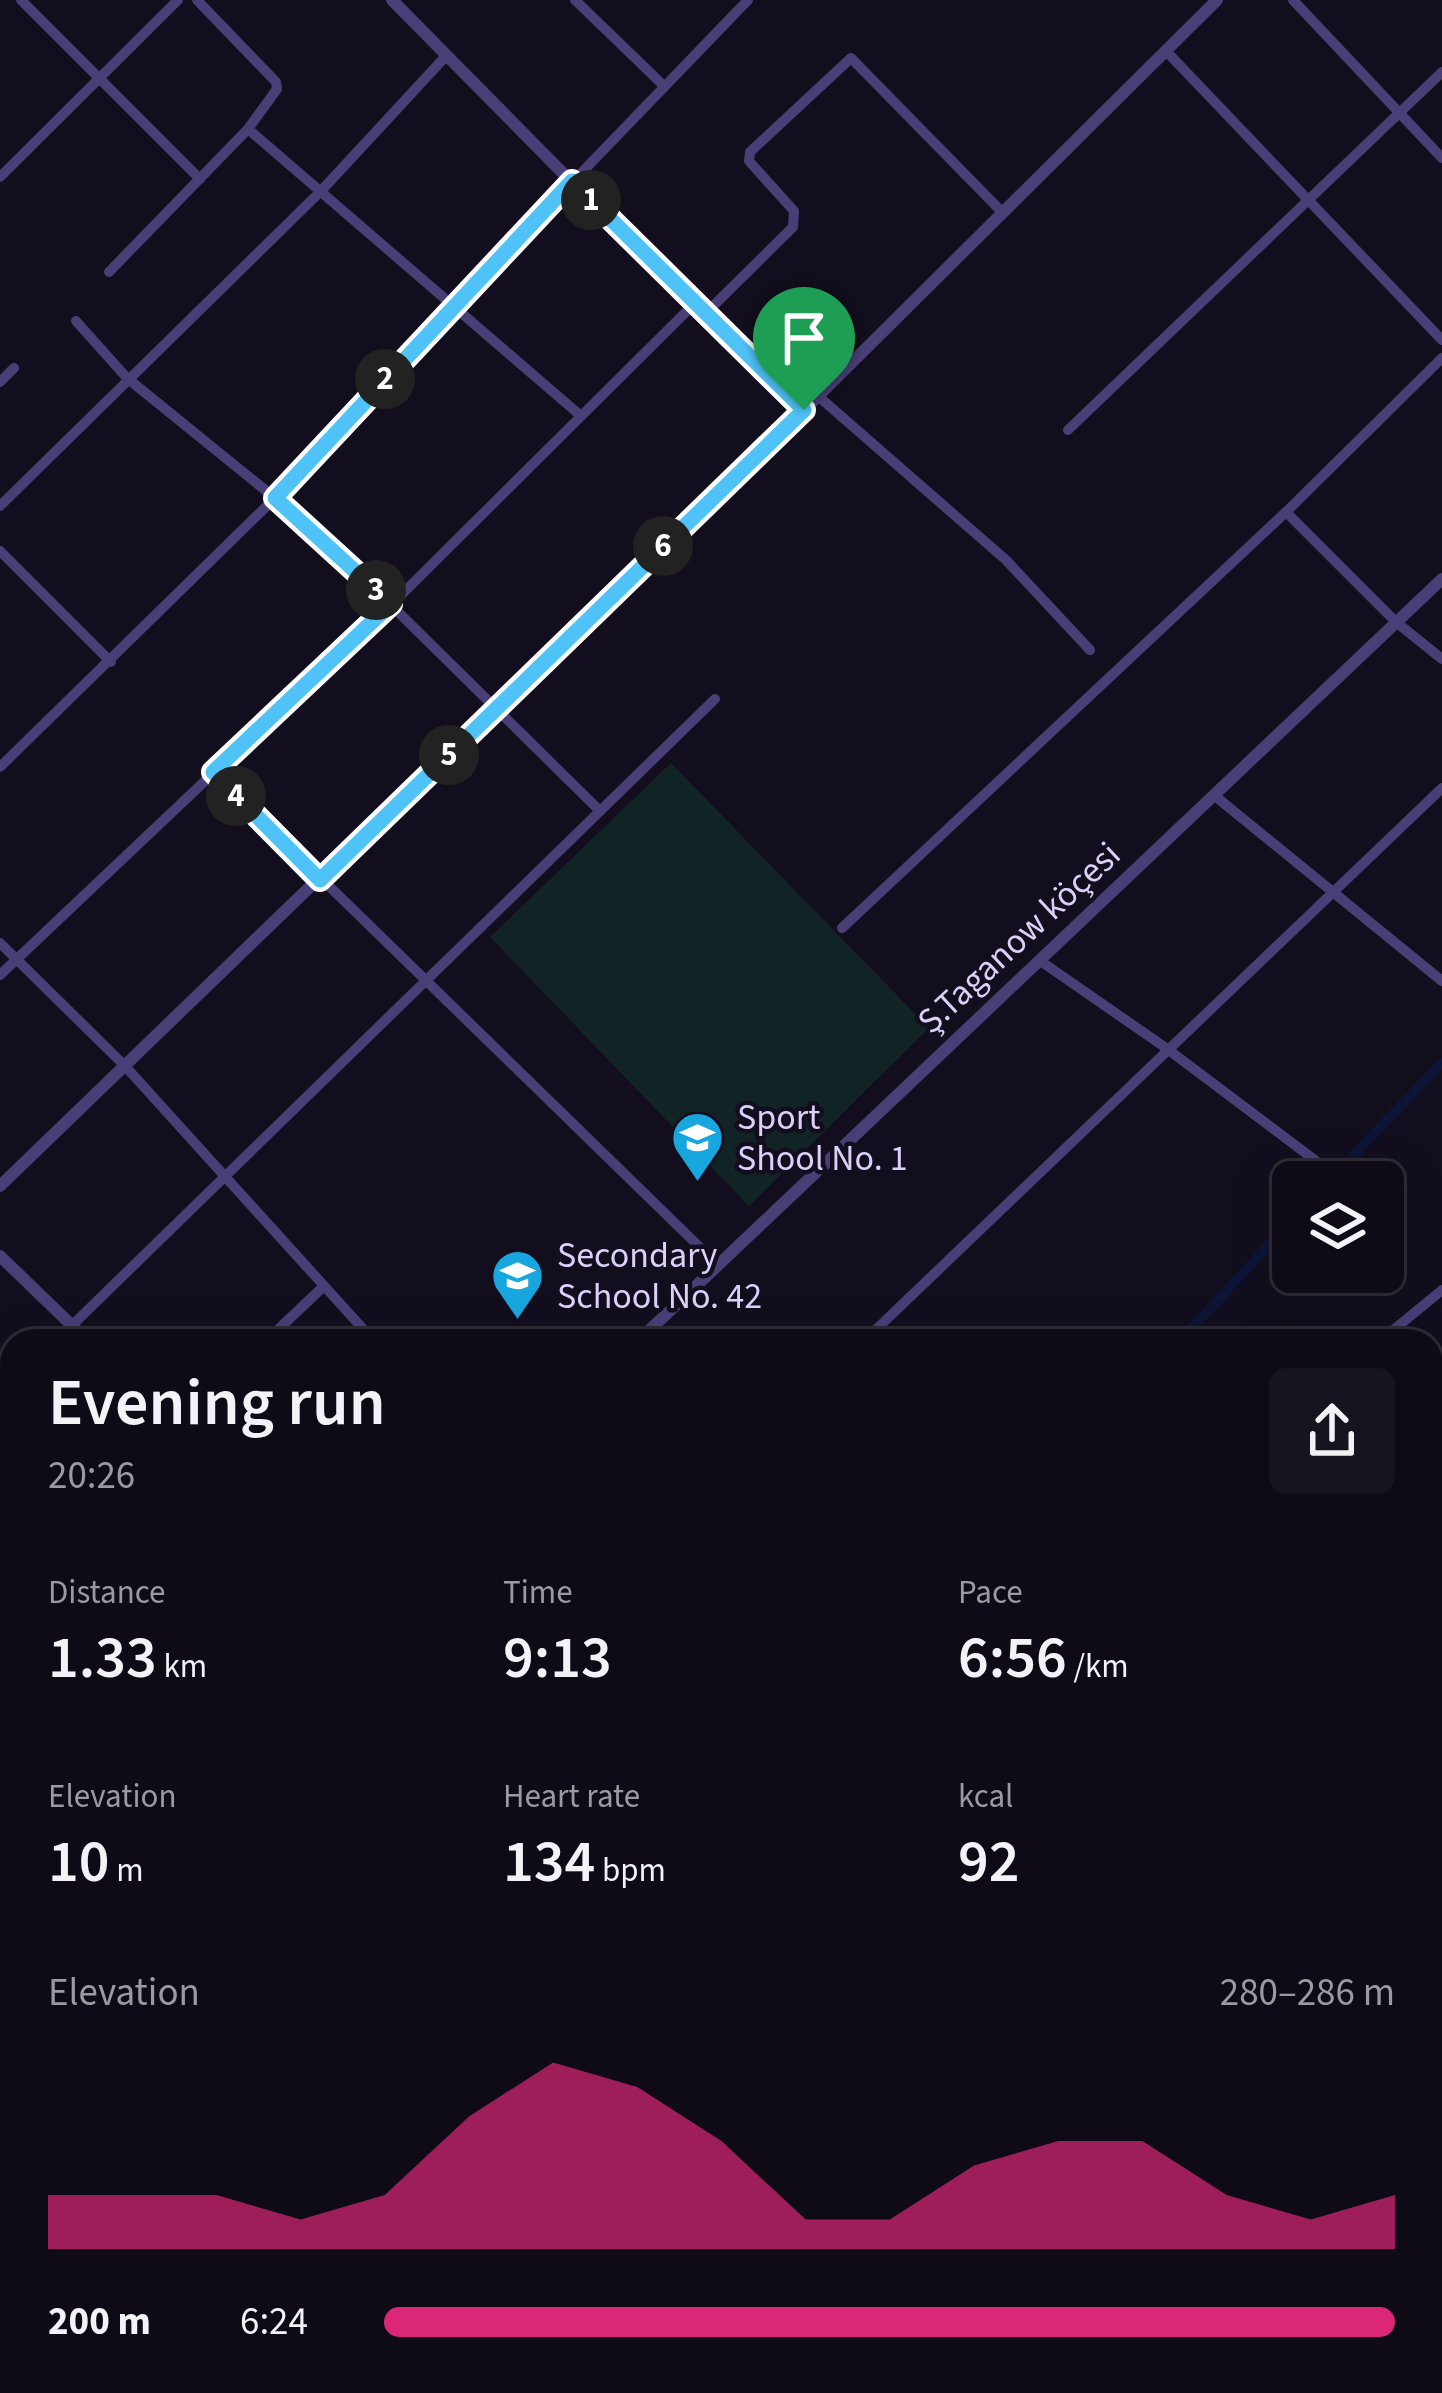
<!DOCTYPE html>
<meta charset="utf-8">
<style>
body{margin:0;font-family:"Source Sans 3",sans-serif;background:#17131f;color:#f1f3f6;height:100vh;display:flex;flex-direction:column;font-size:45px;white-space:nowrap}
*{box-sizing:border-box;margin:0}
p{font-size:39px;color:#9b9aa1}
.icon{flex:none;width:66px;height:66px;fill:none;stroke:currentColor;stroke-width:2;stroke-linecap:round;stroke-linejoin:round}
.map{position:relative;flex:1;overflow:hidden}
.drawer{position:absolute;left:0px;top:1329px;width:1443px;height:1065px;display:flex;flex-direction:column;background:#0e0a16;border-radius:36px 36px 0 0;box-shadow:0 12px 48px #0002,0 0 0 3px #2e2b35}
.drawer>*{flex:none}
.tools{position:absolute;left:1272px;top:1161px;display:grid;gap:24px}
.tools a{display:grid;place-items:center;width:132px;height:132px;border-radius:18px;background:#0e0a16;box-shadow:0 12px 48px #0002,0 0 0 3px #2e2b35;font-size:60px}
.pin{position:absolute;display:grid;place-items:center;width:102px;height:102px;color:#fff;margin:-123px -51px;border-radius:50% 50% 50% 0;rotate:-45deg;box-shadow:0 0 12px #0007}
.pin .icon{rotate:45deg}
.km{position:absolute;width:60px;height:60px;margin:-30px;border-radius:50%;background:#222;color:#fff;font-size:33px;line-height:60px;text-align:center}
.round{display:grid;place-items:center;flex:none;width:126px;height:126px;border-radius:18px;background:#17131f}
.headline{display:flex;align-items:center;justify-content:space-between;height:204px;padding:0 48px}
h1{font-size:66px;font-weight:600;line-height:90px}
.stats{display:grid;grid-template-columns:repeat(3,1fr);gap:18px;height:204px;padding:12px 48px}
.stats div{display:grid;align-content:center}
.stats b{font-size:60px;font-weight:600}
.stats small{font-size:33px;font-weight:400}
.stats p{font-size:33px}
.chart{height:336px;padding:24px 48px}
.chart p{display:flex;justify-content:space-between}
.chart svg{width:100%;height:216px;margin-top:12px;fill:#db2777;opacity:.7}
ul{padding:0 48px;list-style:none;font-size:39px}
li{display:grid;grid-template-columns:192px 144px 1fr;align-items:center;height:90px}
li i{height:30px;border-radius:15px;background:#db2777}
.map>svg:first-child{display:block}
.green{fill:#122326}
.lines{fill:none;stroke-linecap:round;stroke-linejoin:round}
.canal{stroke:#0d1536;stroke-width:10}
.minor{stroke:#4a3e77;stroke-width:10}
.tertiary{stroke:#4a3e77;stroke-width:12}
.secondary{stroke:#8a70f0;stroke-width:14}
.route-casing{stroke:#fff;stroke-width:24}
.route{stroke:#4fc3f7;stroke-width:15}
.labels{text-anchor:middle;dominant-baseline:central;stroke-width:9;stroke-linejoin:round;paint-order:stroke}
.street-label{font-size:36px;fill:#dccffa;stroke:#130e1d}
.poi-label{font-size:36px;fill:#dccffa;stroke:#130e1d;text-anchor:start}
</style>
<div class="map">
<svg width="1442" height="2393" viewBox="0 0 1442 2393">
<rect width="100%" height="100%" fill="#130e1d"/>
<!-- green -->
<path class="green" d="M671 763 929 1028 749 1206 490 937Z"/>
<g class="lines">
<!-- canal -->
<g class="canal">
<path d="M1328 1182 1442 1063"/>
<path d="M1180 1341 1293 1219"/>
<path d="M1431 2144 1442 2119"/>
<path d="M114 2393 127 2382"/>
<path d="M1315 2393 1320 2382"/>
</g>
<!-- minor -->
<g class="minor">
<path d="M21 0 200 179"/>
<path d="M575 0 664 86"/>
<path d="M1293 0 1442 158"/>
<path d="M1166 51 1442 340"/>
<path d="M248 129 581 416"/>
<path d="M0 177 178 0"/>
<path d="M109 272 248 129 277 89 276 82 197 0"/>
<path d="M704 315 793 227 794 211 749 161 750 152 851 58 1003 213"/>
<path d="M76 321 127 378 275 498 391 605 600 811"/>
<path d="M0 382 14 368"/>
<path d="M818 396 1006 560 1090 650"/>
<path d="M1068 430 1442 72"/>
<path d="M0 506 321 191 446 56"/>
<path d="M1286 512 1396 622 1442 659"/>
<path d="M0 551 111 662"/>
<path d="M0 767 275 498 452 307 748 0"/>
<path d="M213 773 717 1264"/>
<path d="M1215 796 1442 981"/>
<path d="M842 928 1286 512 1442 358"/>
<path d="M0 943 125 1066 374 1341"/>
<path d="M1039 960 1166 1048 1316 1161"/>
<path d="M0 975 391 605 693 305"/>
<path d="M56 1341 715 699"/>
<path d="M266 1341 324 1286"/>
<path d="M864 1341 1442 788"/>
<path d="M1380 1341 1442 1290"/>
<path d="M0 1401 12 1388"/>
<path d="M1431 1402 1442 1393"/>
<path d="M1431 1531 1442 1522"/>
<path d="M0 1715 12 1728"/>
<path d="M1431 1775 1442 1766"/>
<path d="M1431 1813 1442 1826"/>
<path d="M1431 2007 1441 2019"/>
<path d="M1431 2174 1442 2149"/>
<path d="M0 2275 12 2265"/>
<path d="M1431 2379 1442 2369"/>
<path d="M73 2393 84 2382"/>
<path d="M149 2393 162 2382"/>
<path d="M1339 2393 1343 2382"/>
<path d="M1416 2393 1428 2382"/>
</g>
<!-- tertiary -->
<g class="tertiary">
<path d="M392 0 693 305 804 410"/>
<path d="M0 1186 804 410 1217 0"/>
<path d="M0 1256 88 1341"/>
<path d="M638 1341 1442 579"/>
<path d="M0 1963 12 1951"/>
</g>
<!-- secondary -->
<g class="secondary">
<path d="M1431 1625 1442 1617"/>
<path d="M0 2066 12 2080"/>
<path d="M278 2382 287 2393"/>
<path d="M458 2393 472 2382"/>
</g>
</g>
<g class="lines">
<defs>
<path id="route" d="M572 181 804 410 320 880 213 772 391 604 275 498Z"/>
</defs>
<!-- route casing -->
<use href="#route" class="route-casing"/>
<!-- route -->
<use href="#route" class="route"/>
</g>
<!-- icons -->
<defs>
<symbol id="school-pin" viewBox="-11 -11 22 30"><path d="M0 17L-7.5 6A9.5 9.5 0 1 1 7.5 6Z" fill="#17a6de" stroke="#130e1d"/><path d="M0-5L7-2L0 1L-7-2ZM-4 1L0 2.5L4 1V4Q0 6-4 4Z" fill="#fff"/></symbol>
</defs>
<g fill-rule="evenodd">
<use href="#school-pin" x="668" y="1108" width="59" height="81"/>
<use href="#school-pin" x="488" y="1246" width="59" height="81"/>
</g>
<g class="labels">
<!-- street labels -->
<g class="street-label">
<text transform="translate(1019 938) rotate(-43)">Ş.Taganow köçesi</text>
</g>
<!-- poi labels -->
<g class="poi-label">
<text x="737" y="1117">Sport<tspan x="737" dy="41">Shool No. 1</tspan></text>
<text x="557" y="1255">Secondary<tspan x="557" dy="41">School No. 42</tspan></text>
</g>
</g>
</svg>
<div class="tools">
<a><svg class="icon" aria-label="layers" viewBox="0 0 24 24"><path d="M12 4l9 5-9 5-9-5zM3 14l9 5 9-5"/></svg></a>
</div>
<div class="pin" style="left:804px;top:410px;background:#1e9e55"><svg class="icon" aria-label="arrive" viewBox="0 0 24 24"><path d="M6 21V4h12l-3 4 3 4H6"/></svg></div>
<b class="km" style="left:591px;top:200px">1</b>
<b class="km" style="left:385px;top:379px">2</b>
<b class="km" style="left:376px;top:590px">3</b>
<b class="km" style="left:236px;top:796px">4</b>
<b class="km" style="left:449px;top:755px">5</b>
<b class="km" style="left:663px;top:546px">6</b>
<section class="drawer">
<div class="headline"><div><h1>Evening run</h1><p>20:26</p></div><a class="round"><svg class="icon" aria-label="share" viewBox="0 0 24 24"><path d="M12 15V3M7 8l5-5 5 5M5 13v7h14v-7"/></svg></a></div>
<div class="stats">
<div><p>Distance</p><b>1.33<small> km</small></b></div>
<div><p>Time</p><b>9:13</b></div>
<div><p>Pace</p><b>6:56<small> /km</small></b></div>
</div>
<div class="stats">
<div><p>Elevation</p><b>10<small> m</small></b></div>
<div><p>Heart rate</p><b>134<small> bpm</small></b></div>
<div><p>kcal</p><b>92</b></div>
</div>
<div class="chart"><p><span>Elevation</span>280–286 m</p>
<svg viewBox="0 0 160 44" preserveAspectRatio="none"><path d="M0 44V33L10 33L20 33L30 38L40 33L50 17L60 6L70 11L80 22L90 38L100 38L110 27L120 22L130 22L140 33L150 38L160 33V44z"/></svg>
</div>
<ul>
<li><b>200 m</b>6:24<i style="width:100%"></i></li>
</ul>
</section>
</div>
